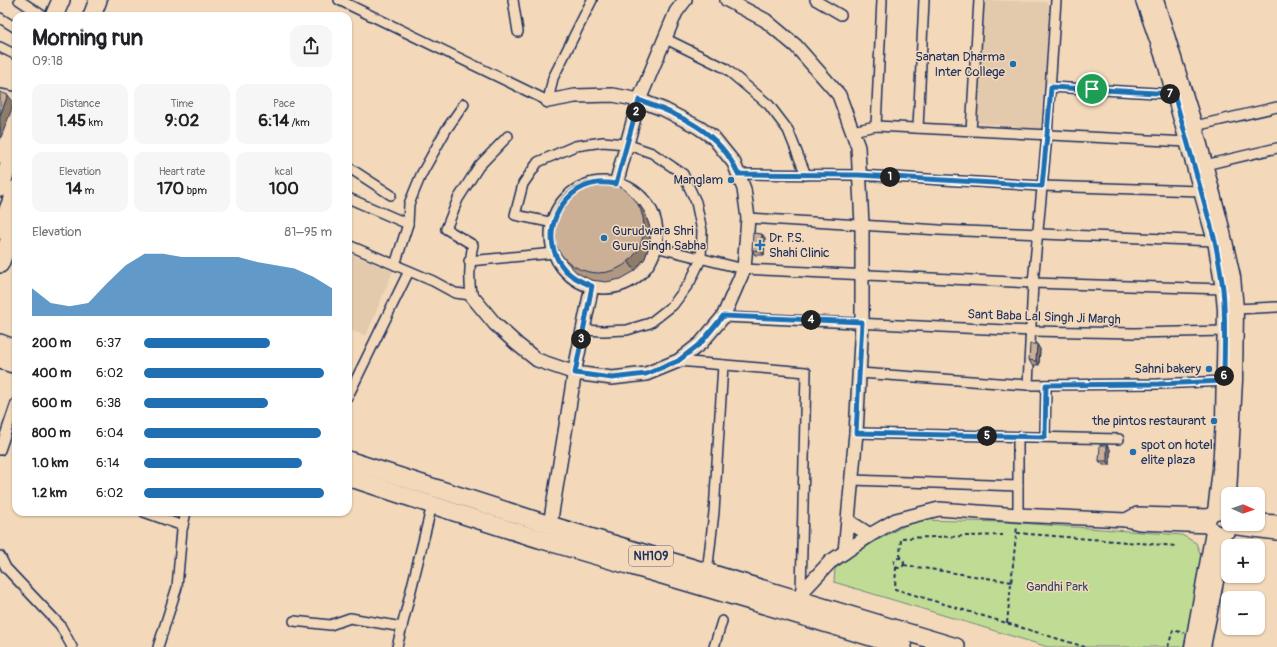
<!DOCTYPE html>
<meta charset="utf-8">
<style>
body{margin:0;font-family:Pangolin,sans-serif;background:#f6f6f6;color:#202124;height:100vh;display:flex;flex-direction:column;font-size:15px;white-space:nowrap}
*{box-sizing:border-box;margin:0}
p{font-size:13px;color:#757577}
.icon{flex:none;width:22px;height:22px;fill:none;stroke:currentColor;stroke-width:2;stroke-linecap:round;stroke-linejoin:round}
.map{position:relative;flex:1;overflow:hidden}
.sheet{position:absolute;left:12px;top:12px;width:340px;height:504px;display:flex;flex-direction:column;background:#fff;border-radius:12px;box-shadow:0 1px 3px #0004}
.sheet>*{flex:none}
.needle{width:26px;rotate:92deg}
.controls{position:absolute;left:1221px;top:487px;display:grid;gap:8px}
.controls a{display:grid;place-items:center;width:44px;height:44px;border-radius:8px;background:#fff;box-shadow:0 1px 3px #0004;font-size:20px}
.pin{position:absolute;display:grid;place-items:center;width:34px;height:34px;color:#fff;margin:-17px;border:2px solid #fff;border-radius:50%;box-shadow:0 1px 4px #0007}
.km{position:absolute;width:20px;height:20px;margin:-10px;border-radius:50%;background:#222;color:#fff;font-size:11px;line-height:20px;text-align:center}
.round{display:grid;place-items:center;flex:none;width:42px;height:42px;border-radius:12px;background:#f6f6f6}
.headline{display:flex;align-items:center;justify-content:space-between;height:68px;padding:0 20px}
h1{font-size:22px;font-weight:700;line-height:30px}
.metrics{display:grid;grid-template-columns:repeat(3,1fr);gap:6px;height:68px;padding:4px 20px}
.metrics div{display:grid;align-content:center;border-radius:10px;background:#f6f6f6;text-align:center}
.metrics b{font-size:17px;font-weight:700}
.metrics small{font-size:11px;font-weight:400}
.metrics p{font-size:11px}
.chart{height:112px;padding:8px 20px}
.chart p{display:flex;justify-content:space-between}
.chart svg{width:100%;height:72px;margin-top:4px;fill:#1f6fb2;opacity:.7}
ul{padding:0 20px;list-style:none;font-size:13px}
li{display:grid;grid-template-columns:64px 48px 1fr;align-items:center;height:30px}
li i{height:10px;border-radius:5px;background:#1f6fb2}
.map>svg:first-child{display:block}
.built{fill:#e3caad}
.green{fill:#c0dc94;stroke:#6e8679}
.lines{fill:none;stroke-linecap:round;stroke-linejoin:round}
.street-casing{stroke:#1b2f5e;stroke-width:12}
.secondary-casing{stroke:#1b2f5e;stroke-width:16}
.primary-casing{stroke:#1b2f5e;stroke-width:17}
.highway-casing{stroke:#1b2f5e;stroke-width:20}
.path{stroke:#1b2f5e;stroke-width:2;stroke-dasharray:4 3;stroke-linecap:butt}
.street{stroke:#f3d9ba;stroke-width:9}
.secondary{stroke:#f3d9ba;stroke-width:13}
.primary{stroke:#f3d9ba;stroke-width:14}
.highway{stroke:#f3d9ba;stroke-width:17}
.wall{fill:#af9781;stroke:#1b2f5e}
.shaded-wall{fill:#8f7b69;stroke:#1b2f5e}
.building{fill:#ccb096;stroke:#1b2f5e}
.route-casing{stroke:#fff;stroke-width:8}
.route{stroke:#1f6fb2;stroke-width:5}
.poi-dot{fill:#1f6fb2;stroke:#f3d9ba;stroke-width:1.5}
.labels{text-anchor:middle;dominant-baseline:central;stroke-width:3;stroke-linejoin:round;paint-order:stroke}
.shield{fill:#f3d9ba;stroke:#5c627a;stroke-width:1}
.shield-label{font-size:12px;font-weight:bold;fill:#1b2f5e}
.poi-label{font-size:13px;fill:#1b2f5e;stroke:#f3d9ba;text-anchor:end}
.street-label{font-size:13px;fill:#1b2f5e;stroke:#f3d9ba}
.park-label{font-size:13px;fill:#344966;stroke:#f3d9ba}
</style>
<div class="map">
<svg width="1277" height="647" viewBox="0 0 1277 647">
<rect width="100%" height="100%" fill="#f3d9ba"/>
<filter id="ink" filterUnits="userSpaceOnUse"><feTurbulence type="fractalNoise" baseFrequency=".025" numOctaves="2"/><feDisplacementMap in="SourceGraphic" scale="8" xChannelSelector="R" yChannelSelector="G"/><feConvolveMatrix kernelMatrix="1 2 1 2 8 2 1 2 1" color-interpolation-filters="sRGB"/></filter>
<g filter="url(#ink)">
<!-- built -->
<g class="built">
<path d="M983 0 1046 2 1049 5 1041 129 977 123Z"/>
<path d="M348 253 393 271 366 336 348 329Z"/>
</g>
<!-- green -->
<path class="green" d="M916 520 1006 522 1182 535 1196 543 1203 560 1191 623 1183 647H1048L834 582 835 569C859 549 888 534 916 520Z"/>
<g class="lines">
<defs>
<g id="street">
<path d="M19 0 43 16"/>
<path d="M339 0 548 101 553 78 592 0"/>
<path d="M513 0 518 32"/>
<path d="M815 0 841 15"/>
<path d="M0 18 16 28"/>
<path d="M664 38 725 68 769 105 788 130 806 175"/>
<path d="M0 47 16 55"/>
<path d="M1051 87 1174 94"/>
<path d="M0 94 16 97"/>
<path d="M876 126 882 0"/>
<path d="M1195 126 1277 107"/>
<path d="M918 128 924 0"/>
<path d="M852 131 876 126 1187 142"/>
<path d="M971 131 979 0"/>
<path d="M1205 165 1277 148"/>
<path d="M348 167 391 195"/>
<path d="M738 174 859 175 1042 186 1200 191"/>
<path d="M348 198 408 224"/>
<path d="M748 218 939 230 1215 241"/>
<path d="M554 223 515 215 523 184 538 162 575 146 603 142 626 144 652 153 683 174 696 202 702 231 701 259 690 282 673 305 650 323 627 330 603 331 583 330"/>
<path d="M348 245 433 281 455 293 471 295C469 278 469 262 473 245L446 229 458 199 479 166 508 136"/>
<path d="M655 247 744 269 1033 283 1223 289"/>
<path d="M469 261 555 253"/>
<path d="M395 265 408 224 409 204 421 175 446 130 464 104"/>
<path d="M1236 309 1277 307"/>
<path d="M723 317 1031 331 1134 333 1224 331"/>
<path d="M678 361 806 372 801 593"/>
<path d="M860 373 1028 385 1158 384 1224 381"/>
<path d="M1028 385 1033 283 1047 135 1056 0"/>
<path d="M348 396 409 271"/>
<path d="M856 433 1119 439"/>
<path d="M1045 437 1046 385"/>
<path d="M0 450 16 403"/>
<path d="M852 480 1018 486"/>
<path d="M144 512 183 526"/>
<path d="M1018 515V437"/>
<path d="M0 556 6 568 60 625 72 647"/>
<path d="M707 573 714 512 723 365"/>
<path d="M294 621 330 625 350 618 402 627"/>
<path d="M158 647 177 587 182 530 186 512"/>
<path d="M397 647 432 505"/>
<path d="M714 647 722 621"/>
</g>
<g id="secondary">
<path d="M727 0 765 20 796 46 839 95 858 147 862 225V322L856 433 845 552"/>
<circle cx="604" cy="235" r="52"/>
<path d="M616 184 639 100 676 12 685 0"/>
<path d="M471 295 495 324 517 344 537 360 575 373 612 378 646 374 678 361 701 343 723 317 744 269 748 218 744 189 734 163 713 137 698 127 665 110 639 100 613 95 575 96 548 101"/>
<path d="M1126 520 1137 514 1210 516"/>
<path d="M848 521 870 535"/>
<path d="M1258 521 1277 522"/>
<path d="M550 525 576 364 592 286"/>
<path d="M1230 527 1277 533"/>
<path d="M800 600 801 593 830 562 870 535 896 520 939 509 1018 515 1126 520 1139 523 1209 526"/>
</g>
<g id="primary">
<path d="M1143 0 1165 63 1215 241 1223 289 1225 310 1223 420 1220 469 1215 512"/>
<path d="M1156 0 1195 126 1222 228 1233 277 1236 309 1235 380 1229 494"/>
<path d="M1228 514 1222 511 1214 512C1195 528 1228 544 1231 524"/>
<path d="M1192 647 1213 532"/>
<path d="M1203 647 1220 561 1223 533"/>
</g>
<g id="highway">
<path d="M54 16 61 0"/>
<path d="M92 16 98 0"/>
<path d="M0 154 16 112"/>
<path d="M0 188 16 146"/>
<path d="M0 230 16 189"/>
<path d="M0 264 16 222"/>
<path d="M0 343 16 349"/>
<path d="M0 360 16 365"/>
<path d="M348 460 550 525 956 647"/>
<path d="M348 477C414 499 480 521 546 541 665 576 784 610 903 647"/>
</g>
</defs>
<!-- street casing -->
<use href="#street" class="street-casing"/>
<!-- secondary casing -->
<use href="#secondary" class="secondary-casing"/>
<!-- primary casing -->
<use href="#primary" class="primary-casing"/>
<!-- highway casing -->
<use href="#highway" class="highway-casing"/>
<!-- path -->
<g class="path">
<path d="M1017 533 1176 546"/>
<circle cx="899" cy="563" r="5"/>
<path d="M900 558 901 538 1003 535"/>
<path d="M904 565 1012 582"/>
<path d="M896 567 895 589 1085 647"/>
<path d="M1007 623 1017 526"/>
<path d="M1168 647 1173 630 1184 633"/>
</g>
<!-- street -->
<use href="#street" class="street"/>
<!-- secondary -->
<use href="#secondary" class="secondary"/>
<!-- primary -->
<use href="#primary" class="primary"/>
<!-- highway -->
<use href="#highway" class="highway"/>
</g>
<!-- wall -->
<g class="wall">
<path d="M639 204 645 213 650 228V243L645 258 635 271 621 279 606 282 591 280 577 273 566 261 560 253Z"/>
<path d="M762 234 765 238 764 255H755L752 250Z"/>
<path d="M1040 349 1039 365H1032L1029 360Z"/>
<path d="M1107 445 1110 449V465H1103L1099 461Z"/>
</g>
<!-- shaded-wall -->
<g class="shaded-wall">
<path d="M8 95 14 103 0 140V115Z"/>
<path d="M639 204 645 213 650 228V243L645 258 635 271 629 262Z"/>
<path d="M762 234 765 238 764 255 761 251Z"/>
<path d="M1037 344 1040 349 1039 365 1036 361Z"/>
<path d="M1107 445 1110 449V465L1107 461Z"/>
</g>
<!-- building -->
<g class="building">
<path d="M0 92 8 95 0 115Z"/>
<circle cx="598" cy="227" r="46"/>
<path d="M753 233 762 234 761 251 752 250Z"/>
<path d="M1030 344H1037L1036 361 1029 360Z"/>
<path d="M1100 445H1107V461H1099Z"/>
</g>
</g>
<g class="lines" filter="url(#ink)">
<defs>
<path id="route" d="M1051 87 1174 94 1215 241C1218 257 1221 273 1223 289 1226 319 1224 350 1224 381L1158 384 1046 385 1045 437 856 433 862 322 723 316 701 343 678 361 646 374 612 378 575 373 592 286C580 281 569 276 562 266 538 235 560 188 597 183 603 182 610 183 616 184L639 100C680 115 720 131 738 174L859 175 1042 186 1047 135Z"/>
</defs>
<!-- route casing -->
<use href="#route" class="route-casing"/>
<!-- route -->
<use href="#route" class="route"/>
</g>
<!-- markers -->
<g class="poi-dot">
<circle cx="1013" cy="64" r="4"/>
<circle cx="731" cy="180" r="4"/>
<circle cx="604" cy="238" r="4"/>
<path d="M758 239h4v4h4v4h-4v4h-4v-4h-4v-4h4z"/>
<circle cx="1209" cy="369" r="4"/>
<circle cx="1214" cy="421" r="4"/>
<circle cx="1133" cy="452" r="4"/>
</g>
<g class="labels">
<!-- shield labels -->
<rect class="shield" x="629" y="546" width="44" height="20" rx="3"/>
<g class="shield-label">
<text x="651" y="556">NH109</text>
</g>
<!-- poi labels -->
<g class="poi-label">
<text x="1005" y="57">Sanatan Dharma<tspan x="1005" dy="15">Inter College</tspan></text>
<text x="723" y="180">Manglam</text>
<text x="612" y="231" text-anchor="start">Gurudwara Shri<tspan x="612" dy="15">Guru Singh Sabha</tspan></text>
<text x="769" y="238" text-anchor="start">Dr. P.S.<tspan x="769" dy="15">Shahi Clinic</tspan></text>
<text x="1201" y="369">Sahni bakery</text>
<text x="1206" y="421">the pintos restaurant</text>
<text x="1141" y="445" text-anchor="start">spot on hotel<tspan x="1141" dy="15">elite plaza</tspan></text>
</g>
<!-- street labels -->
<g class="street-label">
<text transform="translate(1044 317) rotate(2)">Sant Baba Lal Singh Ji Margh</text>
</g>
<!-- park labels -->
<g class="park-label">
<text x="1057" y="587">Gandhi Park</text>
</g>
</g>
</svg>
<div class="controls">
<a><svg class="needle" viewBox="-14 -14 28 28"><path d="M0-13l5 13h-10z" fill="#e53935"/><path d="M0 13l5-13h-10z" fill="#757577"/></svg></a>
<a>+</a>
<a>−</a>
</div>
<div class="pin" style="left:1092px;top:89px;background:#1e9e55"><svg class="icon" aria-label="arrive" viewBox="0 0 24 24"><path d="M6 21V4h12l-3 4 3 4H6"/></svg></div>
<b class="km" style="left:890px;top:177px">1</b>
<b class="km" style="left:636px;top:112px">2</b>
<b class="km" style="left:581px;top:339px">3</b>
<b class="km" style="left:811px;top:320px">4</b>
<b class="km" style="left:987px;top:436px">5</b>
<b class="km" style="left:1224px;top:376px">6</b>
<b class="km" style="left:1170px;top:94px">7</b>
<section class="sheet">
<div class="headline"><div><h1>Morning run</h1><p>09:18</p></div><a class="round"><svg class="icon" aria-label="share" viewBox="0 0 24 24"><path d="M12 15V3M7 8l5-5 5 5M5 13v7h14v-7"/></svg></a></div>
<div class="metrics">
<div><p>Distance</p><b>1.45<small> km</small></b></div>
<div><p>Time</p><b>9:02</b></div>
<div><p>Pace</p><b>6:14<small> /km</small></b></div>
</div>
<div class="metrics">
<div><p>Elevation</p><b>14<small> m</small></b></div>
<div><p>Heart rate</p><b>170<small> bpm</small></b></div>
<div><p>kcal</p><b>100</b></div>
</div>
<div class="chart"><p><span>Elevation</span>81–95 m</p>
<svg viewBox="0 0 160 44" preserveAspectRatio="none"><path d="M0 44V27L10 36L20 38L30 36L40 24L50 13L60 6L70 6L80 8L90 8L100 8L110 8L120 11L130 13L140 15L150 20L160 27V44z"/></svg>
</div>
<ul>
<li><b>200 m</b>6:37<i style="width:67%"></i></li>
<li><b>400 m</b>6:02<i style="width:96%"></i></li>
<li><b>600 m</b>6:38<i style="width:66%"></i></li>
<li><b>800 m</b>6:04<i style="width:94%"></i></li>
<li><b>1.0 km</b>6:14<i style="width:84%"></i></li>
<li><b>1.2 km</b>6:02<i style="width:96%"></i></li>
</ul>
</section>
</div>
